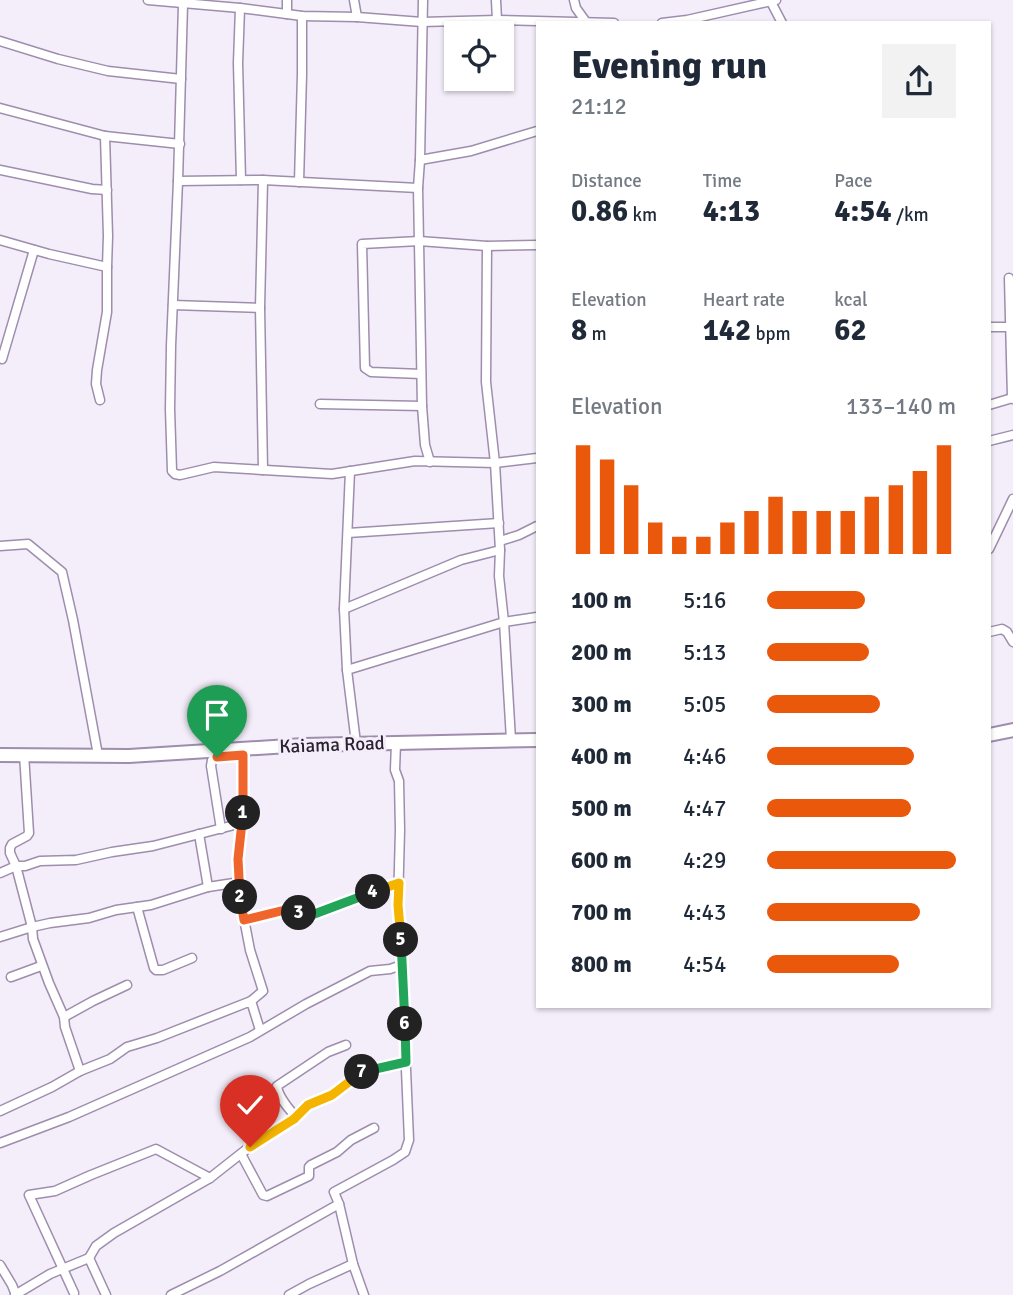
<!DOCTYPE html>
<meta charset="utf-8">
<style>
body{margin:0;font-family:Signika,sans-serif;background:#f2f2f3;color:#1f2937;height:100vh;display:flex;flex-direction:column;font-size:26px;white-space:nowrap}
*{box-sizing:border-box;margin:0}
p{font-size:23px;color:#747a83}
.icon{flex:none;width:38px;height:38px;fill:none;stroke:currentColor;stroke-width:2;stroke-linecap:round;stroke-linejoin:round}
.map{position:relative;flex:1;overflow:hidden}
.sheet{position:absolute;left:536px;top:21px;width:455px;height:987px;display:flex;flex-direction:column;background:#fff;border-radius:0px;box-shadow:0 2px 5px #0004}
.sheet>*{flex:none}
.fabs{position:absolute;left:444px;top:21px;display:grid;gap:14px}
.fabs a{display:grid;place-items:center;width:70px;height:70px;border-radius:0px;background:#fff;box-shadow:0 2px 5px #0004;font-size:35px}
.pin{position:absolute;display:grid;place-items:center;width:60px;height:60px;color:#fff;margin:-72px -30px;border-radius:50% 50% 50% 0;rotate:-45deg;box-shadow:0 0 7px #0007}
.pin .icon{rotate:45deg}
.km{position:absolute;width:35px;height:35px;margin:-18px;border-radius:50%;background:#222;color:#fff;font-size:19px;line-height:35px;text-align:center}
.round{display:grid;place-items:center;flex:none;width:74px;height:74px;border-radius:0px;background:#f2f2f3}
.head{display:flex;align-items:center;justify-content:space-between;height:119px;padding:0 35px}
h1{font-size:38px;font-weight:700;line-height:52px}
.figures{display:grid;grid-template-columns:repeat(3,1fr);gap:10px;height:119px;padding:7px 35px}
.figures div{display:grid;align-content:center}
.figures b{font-size:30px;font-weight:700}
.figures small{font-size:19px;font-weight:400}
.figures p{font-size:19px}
.chart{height:196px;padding:14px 35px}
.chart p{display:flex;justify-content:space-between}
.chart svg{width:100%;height:126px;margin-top:7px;stroke:#ea580c;stroke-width:6}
ul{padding:0 35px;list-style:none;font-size:23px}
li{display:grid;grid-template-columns:112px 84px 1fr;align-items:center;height:52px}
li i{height:18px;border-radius:9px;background:#ea580c}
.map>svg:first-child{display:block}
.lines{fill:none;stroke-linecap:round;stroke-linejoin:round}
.minor-casing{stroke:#9e8dad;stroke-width:11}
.highway-casing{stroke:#9e8dad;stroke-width:16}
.minor{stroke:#fff;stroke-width:8}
.highway{stroke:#fff;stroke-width:12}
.split-1-casing{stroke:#fff;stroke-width:14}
.split-2-casing{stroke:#fff;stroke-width:14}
.split-3-casing{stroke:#fff;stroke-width:14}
.split-4-casing{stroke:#fff;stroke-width:14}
.split-5-casing{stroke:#fff;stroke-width:14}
.split-6-casing{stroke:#fff;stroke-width:14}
.split-7-casing{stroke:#fff;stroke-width:14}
.split-8-casing{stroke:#fff;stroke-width:14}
.split-9-casing{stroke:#fff;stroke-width:14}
.split-1{stroke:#f0652b;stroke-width:9}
.split-2{stroke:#f0652b;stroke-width:9}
.split-3{stroke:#f0652b;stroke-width:9}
.split-4{stroke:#22a559;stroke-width:9}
.split-5{stroke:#f5b400;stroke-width:9}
.split-6{stroke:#22a559;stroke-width:9}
.split-7{stroke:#22a559;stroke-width:9}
.split-8{stroke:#f5b400;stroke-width:9}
.split-9{stroke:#f5b400;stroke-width:9}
.labels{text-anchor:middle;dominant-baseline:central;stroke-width:6;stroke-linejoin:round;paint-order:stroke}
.street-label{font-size:19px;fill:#2a232f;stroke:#f4edfa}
</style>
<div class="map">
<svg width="1013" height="1295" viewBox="0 0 1013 1295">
<rect width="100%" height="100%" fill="#f4edfa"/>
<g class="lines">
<defs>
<g id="minor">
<path d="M148 0 240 8 302 16 357 17 422 22 497 20 614 23"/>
<path d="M354 0 357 17"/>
<path d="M423 0 420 160 418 188 422 406 425 445 430 462"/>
<path d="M496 0 497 20"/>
<path d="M574 0 576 8 586 22"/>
<path d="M770 0 782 23"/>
<path d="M183 4 178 181 171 346 170 409 172 471 175 474 180 475 214 467 332 474 415 461 495 463 537 458"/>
<path d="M240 8 238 63 241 180"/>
<path d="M287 14V0"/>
<path d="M662 23 687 20 776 0"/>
<path d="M0 41 58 59 108 71 181 79"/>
<path d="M0 108 105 136 180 144"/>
<path d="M420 160 471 151 537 131"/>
<path d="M0 170 92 189 107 190"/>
<path d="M263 180 260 308 263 470"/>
<path d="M178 181 263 180 418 188"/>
<path d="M299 182 302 74V16"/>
<path d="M0 240 49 254 107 267 108 236 105 136"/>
<path d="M487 246 486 382 495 463 500 550 499 576 504 622 511 740"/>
<path d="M1009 278 1012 398"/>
<path d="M173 305 260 308"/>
<path d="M989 327H1012"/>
<path d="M0 358 2 359 34 250"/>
<path d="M421 374 371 372 365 368 362 244 419 241 487 246 537 245"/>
<path d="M100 400 96 384 97 370 107 312V267"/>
<path d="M320 404 422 406"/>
<path d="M989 405 1012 398 1013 399"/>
<path d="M989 441 1013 435"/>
<path d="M350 471 344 609 347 670 356 743"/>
<path d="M348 533 499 523"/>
<path d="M500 541 519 535 537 526"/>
<path d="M0 546 28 544 62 572 73 620 98 755"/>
<path d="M989 549 1013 499"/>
<path d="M344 609 461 560 500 550"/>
<path d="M989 632 1002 629 1007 632 1013 642"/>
<path d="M347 670 504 622 537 617"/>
<path d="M243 749V815L238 859 241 903 250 950 263 991 251 1001"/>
<path d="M24 754 29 833 27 836 12 844 10 848V853L16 866 32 927 33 939 49 983 64 1017 65 1027 80 1071"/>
<path d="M221 829 211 766 212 760 217 757 243 755"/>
<path d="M199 834 208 887"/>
<path d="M0 873 16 866H25L40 861 76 860 112 852 153 846 242 823"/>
<path d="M137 907 154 968 156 970H163L192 958"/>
<path d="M244 920 297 907 301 919 399 883"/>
<path d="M0 937 32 927 50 923 89 918 116 910 151 905 208 887 240 882"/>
<path d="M11 977 41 966"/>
<path d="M64 1017 93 1001 127 985"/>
<path d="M0 1111 52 1087 80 1071 110 1059 127 1047 157 1038 251 1001 260 1030"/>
<path d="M296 1117C289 1109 278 1097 277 1086L328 1052 346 1045"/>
<path d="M0 1143 69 1117 250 1037 306 1004 370 971 390 969 402 965"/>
<path d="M241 1154 263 1195 267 1196 309 1176V1167L311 1165 337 1152 351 1140 374 1128"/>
<path d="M89 1258 106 1295"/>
<path d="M0 1265 12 1285 16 1295"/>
<path d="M74 1293 29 1195 55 1191 91 1175 156 1149 210 1178"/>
<path d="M15 1295 50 1274 89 1258 96 1246 114 1233 210 1178 257 1141 289 1122 308 1105 332 1095 355 1076 368 1070 406 1062"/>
<path d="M171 1295 220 1271 339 1204"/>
<path d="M289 1295 309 1284 353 1264"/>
<path d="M364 1295 353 1264 339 1204 334 1192 393 1160 405 1152 409 1140 400 928 398 905 400 830 399 781 395 770 396 743"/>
</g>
<g id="highway">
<path d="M989 735 1013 730"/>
<path d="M0 755 129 756 304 745 537 740"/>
</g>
</defs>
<!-- minor casing -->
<use href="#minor" class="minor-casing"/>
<!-- highway casing -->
<use href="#highway" class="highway-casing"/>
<!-- minor -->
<use href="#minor" class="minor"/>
<!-- highway -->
<use href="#highway" class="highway"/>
</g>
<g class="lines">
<defs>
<path id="split-1" d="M217 757 243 755V813"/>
<path id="split-2" d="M240 897 238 859 243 813"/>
<path id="split-3" d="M240 897 244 920 297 907 299 913"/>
<path id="split-4" d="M299 913 301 919 373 892"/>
<path id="split-5" d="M373 892 399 883 398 905 401 940"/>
<path id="split-6" d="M401 940 405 1024"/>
<path id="split-7" d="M362 1072 406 1062 405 1024"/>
<path id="split-8" d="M294 1119 308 1105 332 1095 362 1072"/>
<path id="split-9" d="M250 1147 294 1119"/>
</defs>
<!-- split-1 casing -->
<use href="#split-1" class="split-1-casing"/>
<!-- split-2 casing -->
<use href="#split-2" class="split-2-casing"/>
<!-- split-3 casing -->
<use href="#split-3" class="split-3-casing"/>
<!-- split-4 casing -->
<use href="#split-4" class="split-4-casing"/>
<!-- split-5 casing -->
<use href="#split-5" class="split-5-casing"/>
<!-- split-6 casing -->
<use href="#split-6" class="split-6-casing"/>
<!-- split-7 casing -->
<use href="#split-7" class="split-7-casing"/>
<!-- split-8 casing -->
<use href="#split-8" class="split-8-casing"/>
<!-- split-9 casing -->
<use href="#split-9" class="split-9-casing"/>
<!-- split-1 -->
<use href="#split-1" class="split-1"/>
<!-- split-2 -->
<use href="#split-2" class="split-2"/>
<!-- split-3 -->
<use href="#split-3" class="split-3"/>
<!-- split-4 -->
<use href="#split-4" class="split-4"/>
<!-- split-5 -->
<use href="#split-5" class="split-5"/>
<!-- split-6 -->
<use href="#split-6" class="split-6"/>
<!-- split-7 -->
<use href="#split-7" class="split-7"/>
<!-- split-8 -->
<use href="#split-8" class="split-8"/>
<!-- split-9 -->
<use href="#split-9" class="split-9"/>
</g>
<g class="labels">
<!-- street labels -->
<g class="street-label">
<text transform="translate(332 745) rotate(-2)">Kaiama Road</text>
</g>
</g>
</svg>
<div class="fabs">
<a><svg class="icon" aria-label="locate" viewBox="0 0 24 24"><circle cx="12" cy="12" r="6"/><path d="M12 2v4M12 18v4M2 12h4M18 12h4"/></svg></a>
</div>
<div class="pin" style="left:217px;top:757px;background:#1e9e55"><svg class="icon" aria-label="arrive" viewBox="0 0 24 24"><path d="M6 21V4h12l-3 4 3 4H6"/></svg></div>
<div class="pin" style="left:250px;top:1147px;background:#d93025"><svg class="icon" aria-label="check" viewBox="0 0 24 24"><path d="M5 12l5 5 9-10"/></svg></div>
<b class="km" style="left:243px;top:813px">1</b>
<b class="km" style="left:240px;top:897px">2</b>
<b class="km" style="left:299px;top:913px">3</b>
<b class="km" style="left:373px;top:892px">4</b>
<b class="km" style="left:401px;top:940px">5</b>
<b class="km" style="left:405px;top:1024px">6</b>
<b class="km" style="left:362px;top:1072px">7</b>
<section class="sheet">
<div class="head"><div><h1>Evening run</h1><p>21:12</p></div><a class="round"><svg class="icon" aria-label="share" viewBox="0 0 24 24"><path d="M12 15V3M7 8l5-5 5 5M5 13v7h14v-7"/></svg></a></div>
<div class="figures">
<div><p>Distance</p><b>0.86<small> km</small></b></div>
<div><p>Time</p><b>4:13</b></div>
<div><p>Pace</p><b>4:54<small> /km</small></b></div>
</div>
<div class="figures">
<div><p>Elevation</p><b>8<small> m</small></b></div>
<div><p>Heart rate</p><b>142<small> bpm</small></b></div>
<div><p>kcal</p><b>62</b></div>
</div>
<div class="chart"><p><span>Elevation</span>133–140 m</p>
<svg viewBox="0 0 160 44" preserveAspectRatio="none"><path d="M5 44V6M15 44V11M25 44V20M35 44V33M45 44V38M55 44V38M65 44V33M75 44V29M85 44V24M95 44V29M105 44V29M115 44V29M125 44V24M135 44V20M145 44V15M155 44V6"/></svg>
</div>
<ul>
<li><b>100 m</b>5:16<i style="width:52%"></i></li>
<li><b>200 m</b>5:13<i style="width:54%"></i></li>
<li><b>300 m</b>5:05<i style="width:60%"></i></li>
<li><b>400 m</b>4:46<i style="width:78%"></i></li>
<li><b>500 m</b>4:47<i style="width:76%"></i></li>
<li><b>600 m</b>4:29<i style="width:100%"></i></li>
<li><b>700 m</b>4:43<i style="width:81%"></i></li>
<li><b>800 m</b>4:54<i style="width:70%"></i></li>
</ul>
</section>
</div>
